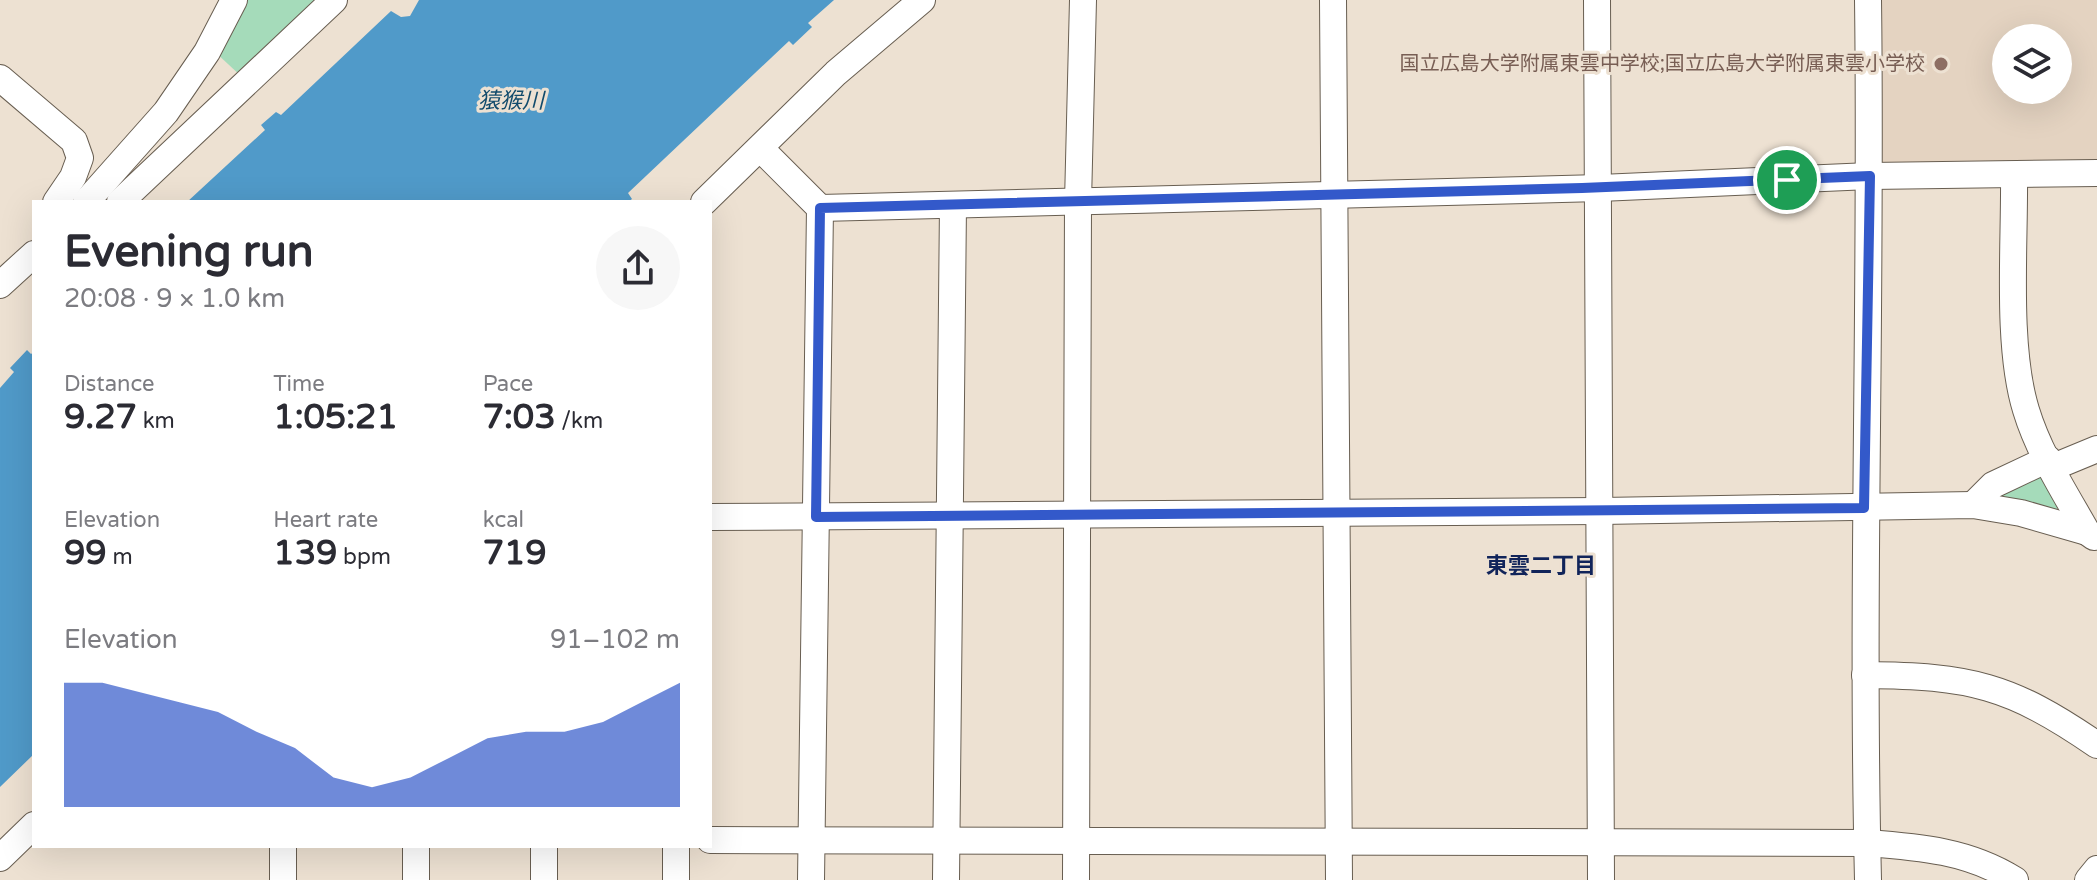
<!DOCTYPE html>
<meta charset="utf-8">
<style>
body{margin:0;font-family:"Varela Round","Noto Sans JP",sans-serif;background:#f7f7f7;color:#2b2b33;height:100vh;display:flex;flex-direction:column;font-size:30px;white-space:nowrap}
*{box-sizing:border-box;margin:0}
p{font-size:26px;color:#7c7c81}
.icon{flex:none;width:44px;height:44px;fill:none;stroke:currentColor;stroke-width:2;stroke-linecap:round;stroke-linejoin:round}
.map{position:relative;flex:1;overflow:hidden}
.details{position:absolute;left:32px;top:200px;width:680px;height:648px;display:flex;flex-direction:column;background:#fff;border-radius:0px;box-shadow:0 8px 32px #0002}
.details>*{flex:none}
.tools{position:absolute;left:1992px;top:24px;display:grid;gap:16px}
.tools a{display:grid;place-items:center;width:80px;height:80px;border-radius:50%;background:#fff;box-shadow:0 8px 32px #0002;font-size:40px}
.pin{position:absolute;display:grid;place-items:center;width:68px;height:68px;color:#fff;margin:-34px;border:4px solid #fff;border-radius:50%;box-shadow:0 2px 8px #0007}
.round{display:grid;place-items:center;flex:none;width:84px;height:84px;border-radius:42px;background:#f7f7f7}
.headline{display:flex;align-items:center;justify-content:space-between;height:136px;padding:0 32px}
h1{font-size:44px;font-weight:700;line-height:60px}
.figures{display:grid;grid-template-columns:repeat(3,1fr);gap:12px;height:136px;padding:8px 32px}
.figures div{display:grid;align-content:center}
.figures b{font-size:34px;font-weight:700}
.figures small{font-size:22px;font-weight:400}
.figures p{font-size:22px}
.chart{height:224px;padding:16px 32px}
.chart p{display:flex;justify-content:space-between}
.chart svg{width:100%;height:144px;margin-top:8px;fill:#3359ca;opacity:.7}
.map>svg:first-child{display:block}
.education{fill:#e4d3c1;fill-rule:evenodd}
.green{fill:#a5dbba}
.water{fill:#509ac9}
.lines{fill:none;stroke-linecap:round;stroke-linejoin:round}
.minor-casing{stroke:#685e51;stroke-width:28}
.minor{stroke:#fff;stroke-width:26}
.route-casing{stroke:#fff;stroke-width:16}
.route{stroke:#3359ca;stroke-width:10}
.education-dot{fill:#8d6e63;stroke:#ede1d2;stroke-width:3}
.labels{text-anchor:middle;dominant-baseline:central;stroke-width:6;stroke-linejoin:round;paint-order:stroke}
.education-label{font-size:20px;fill:#785e54;stroke:#ede1d2;text-anchor:end}
.water-label{font-size:22px;font-style:italic;fill:#124b6c;stroke:#ede1d2}
.neighbourhood-label{font-size:22px;font-weight:bold;fill:#11245a;stroke:#ede1d2}
</style>
<div class="map">
<svg width="2097" height="880" viewBox="0 0 2097 880">
<rect width="100%" height="100%" fill="#ede1d2"/>
<!-- education -->
<path class="education" d="M1875 0H2097V162L1881 169ZM2006 38H2058V90H2006Z"/>
<!-- green -->
<g class="green">
<path d="M243 0H324L242 77 215 52Z"/>
<path d="M2037 470 2058 503 2057 509 2051 512 2000 502 1996 492Z"/>
</g>
<!-- water -->
<g class="water">
<path d="M419 0H834L808 23 812 27 793 45 789 41 628 193 632 199 628 202H187L265 130 261 125 276 112 281 115 391 11 401 17 410 16Z"/>
<path d="M27 350 31 354 34 352V754L0 787V388L14 372 10 368Z"/>
</g>
<g class="lines">
<defs>
<g id="minor">
<path d="M1333 0 1339 880"/>
<path d="M1597 0 1601 880"/>
<path d="M0 78 74 141 80 158 73 177 56 202"/>
<path d="M761 149 820 208 811 880"/>
<path d="M2014 175C2015 244 2006 345 2026 410 2039 453 2065 493 2087 532L2094 537"/>
<path d="M86 202 166 112 207 52 234 0"/>
<path d="M120 202 334 0"/>
<path d="M704 202 836 73 922 0"/>
<path d="M820 208 1600 188 1870 176 2097 173"/>
<path d="M0 285 34 254"/>
<path d="M2051 468 2097 449"/>
<path d="M1973 505 1993 485 2048 459"/>
<path d="M710 517 1601 511 1973 505 2021 513 2087 532"/>
<path d="M1865 675C1970 676 2010 685 2097 745"/>
<path d="M710 840 1867 843C1920 847 1969 851 2015 880"/>
<path d="M283 846V880"/>
<path d="M0 858 34 825"/>
<path d="M416 880V846"/>
<path d="M544 880V846"/>
<path d="M676 880V846"/>
<path d="M946 880 953 205"/>
<path d="M1076 880 1078 202 1083 0"/>
<path d="M1868 880C1861 587 1872 293 1868 0"/>
<path d="M2088 880 2097 869"/>
</g>
</defs>
<!-- minor casing -->
<use href="#minor" class="minor-casing"/>
<!-- minor -->
<use href="#minor" class="minor"/>
</g>
<g class="lines">
<defs>
<path id="route" d="M1870 176 1864 508 816 517 820 208 1582 188Z"/>
</defs>
<!-- route casing -->
<use href="#route" class="route-casing"/>
<!-- route -->
<use href="#route" class="route"/>
</g>
<!-- markers -->
<circle class="education-dot" cx="1941" cy="64" r="8"/>
<g class="labels">
<!-- education labels -->
<g class="education-label">
<text x="1925" y="64">国立広島大学附属東雲中学校;国立広島大学附属東雲小学校</text>
</g>
<!-- water labels -->
<g class="water-label">
<text x="511" y="101">猿猴川</text>
</g>
<!-- neighbourhood labels -->
<g class="neighbourhood-label">
<text x="1541" y="566">東雲二丁目</text>
</g>
</g>
</svg>
<div class="tools">
<a><svg class="icon" aria-label="layers" viewBox="0 0 24 24"><path d="M12 4l9 5-9 5-9-5zM3 14l9 5 9-5"/></svg></a>
</div>
<div class="pin" style="left:1787px;top:180px;background:#1e9e55"><svg class="icon" aria-label="arrive" viewBox="0 0 24 24"><path d="M6 21V4h12l-3 4 3 4H6"/></svg></div>
<section class="details">
<div class="headline"><div><h1>Evening run</h1><p>20:08 · 9 × 1.0 km</p></div><a class="round"><svg class="icon" aria-label="share" viewBox="0 0 24 24"><path d="M12 15V3M7 8l5-5 5 5M5 13v7h14v-7"/></svg></a></div>
<div class="figures">
<div><p>Distance</p><b>9.27<small> km</small></b></div>
<div><p>Time</p><b>1:05:21</b></div>
<div><p>Pace</p><b>7:03<small> /km</small></b></div>
</div>
<div class="figures">
<div><p>Elevation</p><b>99<small> m</small></b></div>
<div><p>Heart rate</p><b>139<small> bpm</small></b></div>
<div><p>kcal</p><b>719</b></div>
</div>
<div class="chart"><p><span>Elevation</span>91–102 m</p>
<svg viewBox="0 0 160 44" preserveAspectRatio="none"><path d="M0 44V6L10 6L20 9L30 12L40 15L50 21L60 26L70 35L80 38L90 35L100 29L110 23L120 21L130 21L140 18L150 12L160 6V44z"/></svg>
</div>
</section>
</div>
